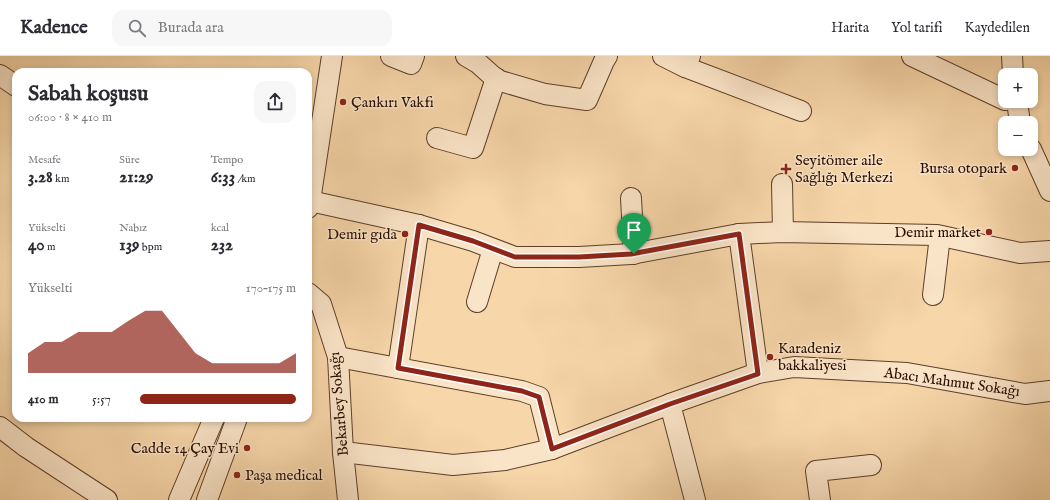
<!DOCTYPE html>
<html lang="tr">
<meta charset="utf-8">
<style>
body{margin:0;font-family:"IM FELL English",serif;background:#f7f7f7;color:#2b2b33;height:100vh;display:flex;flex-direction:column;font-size:15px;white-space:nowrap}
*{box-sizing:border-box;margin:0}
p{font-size:13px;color:#7c7c81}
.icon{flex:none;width:22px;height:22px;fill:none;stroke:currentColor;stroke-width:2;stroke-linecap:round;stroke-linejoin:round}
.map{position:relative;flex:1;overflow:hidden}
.side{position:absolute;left:12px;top:12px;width:300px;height:354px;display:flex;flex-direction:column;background:#fff;border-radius:12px;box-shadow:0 2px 6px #0003}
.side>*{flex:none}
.buttons{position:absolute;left:998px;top:12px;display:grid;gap:8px}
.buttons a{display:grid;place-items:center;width:40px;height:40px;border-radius:8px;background:#fff;box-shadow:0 2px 6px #0003;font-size:20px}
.pin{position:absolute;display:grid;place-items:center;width:34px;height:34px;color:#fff;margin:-41px -17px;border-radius:50% 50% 50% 0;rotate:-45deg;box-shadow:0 0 4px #0007}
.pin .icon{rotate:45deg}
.round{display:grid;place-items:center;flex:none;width:42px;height:42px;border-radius:12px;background:#f7f7f7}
.summary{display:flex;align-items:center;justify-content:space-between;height:68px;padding:0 16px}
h1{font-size:22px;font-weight:700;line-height:30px}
.metrics{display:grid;grid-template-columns:repeat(3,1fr);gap:6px;height:68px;padding:4px 16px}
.metrics div{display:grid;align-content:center}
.metrics b{font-size:17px;font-weight:700}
.metrics small{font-size:11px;font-weight:400}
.metrics p{font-size:11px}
.chart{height:112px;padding:8px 16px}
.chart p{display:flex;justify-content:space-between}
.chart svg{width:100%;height:72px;margin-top:4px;fill:#8f2418;opacity:.7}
ul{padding:0 16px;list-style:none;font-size:13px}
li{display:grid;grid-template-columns:64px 48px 1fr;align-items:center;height:30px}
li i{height:10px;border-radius:5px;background:#8f2418}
header{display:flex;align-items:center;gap:24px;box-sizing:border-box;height:56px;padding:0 20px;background:#fff;border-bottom:1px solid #e1e1e2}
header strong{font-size:19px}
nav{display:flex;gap:22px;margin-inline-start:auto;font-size:14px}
.search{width:280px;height:36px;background:#f7f7f7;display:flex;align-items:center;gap:10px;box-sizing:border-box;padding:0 14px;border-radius:12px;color:#7c7c81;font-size:15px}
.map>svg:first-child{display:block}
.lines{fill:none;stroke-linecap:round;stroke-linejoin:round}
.minor-casing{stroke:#5c3f2a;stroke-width:22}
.minor{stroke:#fae4c7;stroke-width:20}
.route-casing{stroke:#fff;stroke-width:8}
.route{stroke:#8f2418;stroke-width:5}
.poi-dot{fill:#8f2418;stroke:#fae4c7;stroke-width:1.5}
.labels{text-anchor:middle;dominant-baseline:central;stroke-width:3;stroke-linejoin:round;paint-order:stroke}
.poi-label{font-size:15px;fill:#280d00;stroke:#fae4c7;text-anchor:start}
.street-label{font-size:15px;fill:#280d00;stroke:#fae4c7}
</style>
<header>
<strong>Kadence</strong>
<div class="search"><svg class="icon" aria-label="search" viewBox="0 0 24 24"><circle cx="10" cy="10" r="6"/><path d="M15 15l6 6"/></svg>Burada ara</div>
<nav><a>Harita</a><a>Yol tarifi</a><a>Kaydedilen</a></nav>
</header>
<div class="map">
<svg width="1050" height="444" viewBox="0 0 1050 444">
<rect width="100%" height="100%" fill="#f7d6a9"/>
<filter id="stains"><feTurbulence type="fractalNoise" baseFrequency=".005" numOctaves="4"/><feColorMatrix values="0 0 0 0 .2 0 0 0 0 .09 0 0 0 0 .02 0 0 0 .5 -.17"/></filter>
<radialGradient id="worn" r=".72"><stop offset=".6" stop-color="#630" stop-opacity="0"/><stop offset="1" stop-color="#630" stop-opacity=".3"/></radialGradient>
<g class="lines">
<defs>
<g id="minor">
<path d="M391 0 411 8 414 0"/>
<path d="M466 0 478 7 497 24 545 38 587 44 604 5 607 0"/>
<path d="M663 0 685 11 690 0"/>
<path d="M912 0 1005 44"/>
<path d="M1012 0 1013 19"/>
<path d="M685 11 801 55"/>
<path d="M0 19 16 30"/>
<path d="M1017 45 1020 67"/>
<path d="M437 82 473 92 496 22"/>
<path d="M1031 93 1050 135"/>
<path d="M782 128 783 176"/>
<path d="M631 142 634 198"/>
<path d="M310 145 419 169 473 185 515 201H579L631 198 739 178 782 176 937 179 1020 197 1050 195"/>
<path d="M308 152 310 145 332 0"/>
<path d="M739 178 758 317"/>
<path d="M308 237 321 248 338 301 343 396 348 444"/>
<path d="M933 239 940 180"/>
<path d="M477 246 493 193"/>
<path d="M338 301 522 335 539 341 552 393"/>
<path d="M398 312 419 169"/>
<path d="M670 348 695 444"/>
<path d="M0 371 26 391 107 444"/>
<path d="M343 396 453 409 505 404 552 393 670 348 758 317 794 311 907 317 1025 338 1050 335"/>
<path d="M179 444 214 362"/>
<path d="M207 444 237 362"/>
<path d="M820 444 816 415 871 409"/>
</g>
</defs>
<!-- minor casing -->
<use href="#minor" class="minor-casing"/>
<!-- minor -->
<use href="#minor" class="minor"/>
</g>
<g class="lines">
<defs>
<path id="route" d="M419 169 473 185 515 201H579L631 198 739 178 758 318 670 348 552 393 539 341 522 335 398 312Z"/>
</defs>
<!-- route casing -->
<use href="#route" class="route-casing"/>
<!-- route -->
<use href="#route" class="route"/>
</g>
<!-- markers -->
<g class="poi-dot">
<circle cx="343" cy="46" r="4"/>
<circle cx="1015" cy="112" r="4"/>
<path d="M784 107h4v4h4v4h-4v4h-4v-4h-4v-4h4z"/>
<circle cx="989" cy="176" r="4"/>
<circle cx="405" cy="178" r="4"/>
<circle cx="770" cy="301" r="4"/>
<circle cx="247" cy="392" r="4"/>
<circle cx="237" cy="419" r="4"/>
</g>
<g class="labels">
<!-- poi labels -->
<g class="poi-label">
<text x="351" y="46">Çankırı Vakfı</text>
<text x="795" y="104">Seyitömer aile<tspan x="795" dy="17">Sağlığı Merkezi</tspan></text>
<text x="1007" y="112" text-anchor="end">Bursa otopark</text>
<text x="981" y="176" text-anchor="end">Demir market</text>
<text x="397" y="178" text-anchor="end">Demir gıda</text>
<text x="778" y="292">Karadeniz<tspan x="778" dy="17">bakkaliyesi</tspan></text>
<text x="239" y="392" text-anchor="end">Cadde 14 Çay Evi</text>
<text x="245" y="419">Paşa medical</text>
</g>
<!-- street labels -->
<g class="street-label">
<text transform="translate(952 326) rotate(8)">Abacı Mahmut Sokağı</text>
<text transform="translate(339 348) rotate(-95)">Bekarbey Sokağı</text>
</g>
</g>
<rect width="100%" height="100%" filter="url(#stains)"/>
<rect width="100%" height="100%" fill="url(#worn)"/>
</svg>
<div class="buttons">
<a>+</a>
<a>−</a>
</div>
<div class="pin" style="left:634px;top:198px;background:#1e9e55"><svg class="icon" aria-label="arrive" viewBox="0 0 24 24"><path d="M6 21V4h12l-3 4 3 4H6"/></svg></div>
<section class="side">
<div class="summary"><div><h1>Sabah koşusu</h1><p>06:00 · 8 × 410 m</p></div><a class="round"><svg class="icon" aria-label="share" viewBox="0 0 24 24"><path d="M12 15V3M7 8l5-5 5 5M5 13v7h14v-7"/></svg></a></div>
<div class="metrics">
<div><p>Mesafe</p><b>3.28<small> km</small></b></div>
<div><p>Süre</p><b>21:29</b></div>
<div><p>Tempo</p><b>6:33<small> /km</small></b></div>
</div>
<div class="metrics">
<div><p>Yükselti</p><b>40<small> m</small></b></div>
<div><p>Nabız</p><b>139<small> bpm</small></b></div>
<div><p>kcal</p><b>232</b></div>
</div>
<div class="chart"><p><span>Yükselti</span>170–175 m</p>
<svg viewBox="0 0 160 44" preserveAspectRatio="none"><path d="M0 44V32L10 25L20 25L30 19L40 19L50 19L60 12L70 6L80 6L90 19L100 32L110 38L120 38L130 38L140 38L150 38L160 32V44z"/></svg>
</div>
<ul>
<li><b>410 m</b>5:57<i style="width:100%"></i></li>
</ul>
</section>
</div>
